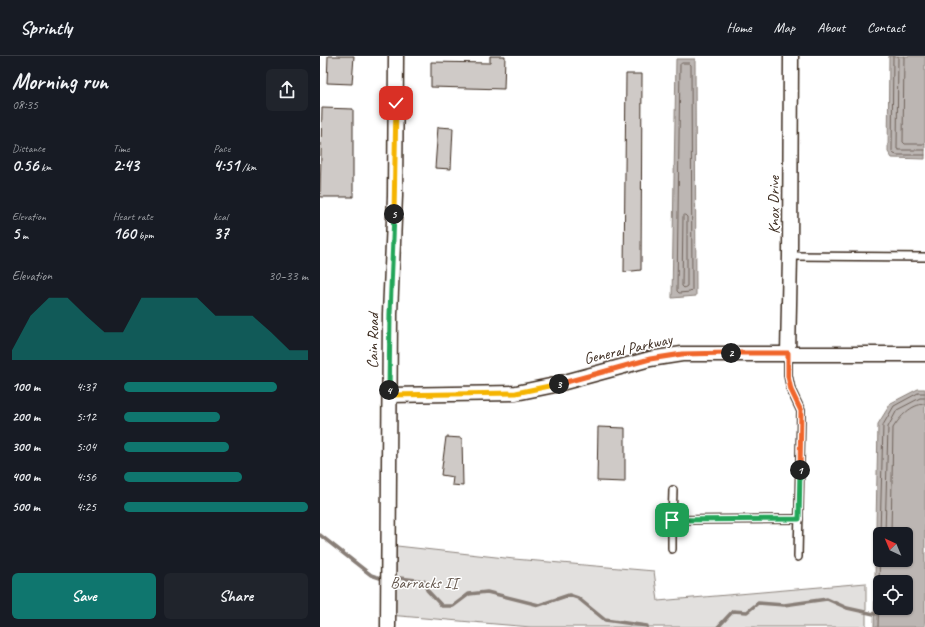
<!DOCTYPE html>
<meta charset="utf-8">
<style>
body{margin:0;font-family:Caveat,sans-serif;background:#20242c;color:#f1f3f6;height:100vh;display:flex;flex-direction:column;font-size:15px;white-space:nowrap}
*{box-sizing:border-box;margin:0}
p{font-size:13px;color:#9ea1a6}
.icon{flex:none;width:22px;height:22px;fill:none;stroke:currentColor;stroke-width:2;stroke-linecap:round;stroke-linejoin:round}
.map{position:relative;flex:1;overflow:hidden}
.details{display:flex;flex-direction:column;background:#171b24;width:320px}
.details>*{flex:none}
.needle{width:26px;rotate:316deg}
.fabs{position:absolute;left:553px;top:471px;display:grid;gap:8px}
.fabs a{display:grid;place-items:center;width:40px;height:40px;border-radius:6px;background:#171b24;box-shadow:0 1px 3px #0004;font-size:20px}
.pin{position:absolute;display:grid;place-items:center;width:34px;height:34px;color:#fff;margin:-17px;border-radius:8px;box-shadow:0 2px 6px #0006}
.km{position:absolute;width:20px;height:20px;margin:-10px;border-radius:50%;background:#222;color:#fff;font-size:11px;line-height:20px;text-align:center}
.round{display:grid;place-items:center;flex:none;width:42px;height:42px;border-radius:6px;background:#20242c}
.summary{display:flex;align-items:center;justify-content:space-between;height:68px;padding:0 12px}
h1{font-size:22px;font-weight:800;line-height:30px}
.stats{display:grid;grid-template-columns:repeat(3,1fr);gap:6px;height:68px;padding:4px 12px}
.stats div{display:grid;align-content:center}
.stats b{font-size:17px;font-weight:800}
.stats small{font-size:11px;font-weight:400}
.stats p{font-size:11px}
.chart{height:112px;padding:8px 12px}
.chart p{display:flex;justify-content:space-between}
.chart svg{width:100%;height:72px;margin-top:4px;fill:#0f766e;opacity:.7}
.primary-button{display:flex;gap:8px;margin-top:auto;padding:8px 12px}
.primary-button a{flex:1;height:46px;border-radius:6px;background:#0f766e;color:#fff;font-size:16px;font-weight:800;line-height:46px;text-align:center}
.primary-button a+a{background:#20242c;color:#f1f3f6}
ul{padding:0 12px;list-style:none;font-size:13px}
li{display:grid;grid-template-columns:64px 48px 1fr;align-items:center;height:30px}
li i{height:10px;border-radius:5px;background:#0f766e}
header{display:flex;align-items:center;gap:24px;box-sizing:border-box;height:56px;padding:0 20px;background:#171b24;border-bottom:1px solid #363941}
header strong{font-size:19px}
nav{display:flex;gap:22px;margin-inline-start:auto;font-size:14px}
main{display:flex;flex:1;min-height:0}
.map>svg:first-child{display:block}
.green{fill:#e2e0de;stroke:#8e857e}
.water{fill:#bcb6b3;stroke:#887e77;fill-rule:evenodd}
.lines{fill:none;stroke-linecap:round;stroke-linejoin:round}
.shore{stroke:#6f625a;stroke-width:1}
.stream{stroke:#887e77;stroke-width:3.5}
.building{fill:#cfcac7;stroke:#3b2a1e}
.service-casing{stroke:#3b2a1e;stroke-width:10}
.minor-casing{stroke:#3b2a1e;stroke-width:17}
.service{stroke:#fff;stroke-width:7}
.minor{stroke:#fff;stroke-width:14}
.split-1-casing{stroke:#fff;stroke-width:8}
.split-2-casing{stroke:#fff;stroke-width:8}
.split-3-casing{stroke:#fff;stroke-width:8}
.split-4-casing{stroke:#fff;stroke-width:8}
.split-5-casing{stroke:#fff;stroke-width:8}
.split-6-casing{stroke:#fff;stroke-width:8}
.split-1{stroke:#22a559;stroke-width:5}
.split-2{stroke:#f0652b;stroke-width:5}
.split-3{stroke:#f0652b;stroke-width:5}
.split-4{stroke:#f5b400;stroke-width:5}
.split-5{stroke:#22a559;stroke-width:5}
.split-6{stroke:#f5b400;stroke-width:5}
.labels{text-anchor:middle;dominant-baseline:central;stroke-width:3;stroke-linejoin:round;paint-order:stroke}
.street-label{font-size:16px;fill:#3b2a1e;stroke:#fff}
.park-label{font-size:16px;fill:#65584e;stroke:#fff}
</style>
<header>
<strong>Sprintly</strong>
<nav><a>Home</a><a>Map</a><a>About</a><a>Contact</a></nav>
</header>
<main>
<section class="details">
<div class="summary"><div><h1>Morning run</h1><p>08:35</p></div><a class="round"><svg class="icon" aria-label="share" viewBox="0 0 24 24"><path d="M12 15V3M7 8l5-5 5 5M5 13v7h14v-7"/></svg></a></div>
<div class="stats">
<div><p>Distance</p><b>0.56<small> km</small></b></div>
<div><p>Time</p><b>2:43</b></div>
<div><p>Pace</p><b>4:51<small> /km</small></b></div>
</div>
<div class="stats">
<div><p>Elevation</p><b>5<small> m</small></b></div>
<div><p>Heart rate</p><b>160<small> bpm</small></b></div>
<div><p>kcal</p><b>37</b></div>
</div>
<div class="chart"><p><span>Elevation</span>30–33 m</p>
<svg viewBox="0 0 160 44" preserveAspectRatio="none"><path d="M0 44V38L10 17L20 6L30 6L40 17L50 27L60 27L70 6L80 6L90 6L100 6L110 17L120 17L130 17L140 27L150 38L160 38V44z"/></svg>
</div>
<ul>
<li><b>100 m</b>4:37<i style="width:83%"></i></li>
<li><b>200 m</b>5:12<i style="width:52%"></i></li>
<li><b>300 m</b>5:04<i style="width:57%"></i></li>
<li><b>400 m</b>4:56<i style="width:64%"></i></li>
<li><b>500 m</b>4:25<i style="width:100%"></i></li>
</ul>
<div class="primary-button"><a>Save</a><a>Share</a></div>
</section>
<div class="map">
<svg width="605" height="571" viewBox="0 0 605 571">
<rect width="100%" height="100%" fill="#fff"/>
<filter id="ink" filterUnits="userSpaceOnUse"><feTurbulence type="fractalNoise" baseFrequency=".025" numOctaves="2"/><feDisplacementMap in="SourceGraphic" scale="8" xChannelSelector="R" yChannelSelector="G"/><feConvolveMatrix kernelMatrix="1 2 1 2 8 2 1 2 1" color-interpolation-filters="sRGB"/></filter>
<g filter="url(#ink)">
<!-- green -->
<path class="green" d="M68 489 194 503 334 515 338 545 546 527V571H211L68 559Z"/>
<!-- water -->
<g class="water">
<path d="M569 0H605V103L572 102 568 96Z"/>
<path d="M356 3H375L376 240 352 242Z"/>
<path d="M598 333H605V571H554L558 368 571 347ZM560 478H586V504H560ZM560 526H586V552H560Z"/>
</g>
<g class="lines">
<!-- shore -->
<g class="shore">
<path d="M573 0 572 95 574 98 577 99H605"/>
<path d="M578 0 577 93 579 94H605"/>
<path d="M584 0 583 86 585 88H605"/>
<path d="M362 7H369L371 9 372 234 370 236 359 237 357 235 360 9Z"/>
<path d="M365 159 367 161V230L364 232 362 230 363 161Z"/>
<path d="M560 478 563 369 574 350 598 337H605"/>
<path d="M565 478 568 371 577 354 600 342H605"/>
<path d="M571 478 573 372C580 361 591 348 605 348"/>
<path d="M558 571 560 486"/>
</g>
<!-- stream -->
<g class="stream">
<path d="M0 479 51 519 60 522"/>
<path d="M80 522 104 525 107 534 122 550H133L149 538 167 536 219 549 249 539 258 542 285 564 327 570V571"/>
<path d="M398 571 413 555 427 556 438 547 464 549 507 543 527 552 554 558 559 557"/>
</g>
</g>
<!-- building -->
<g class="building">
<path d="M8 0H34L32 28 7 27Z"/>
<path d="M170 0H185L184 33 111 31V6L170 7Z"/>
<path d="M306 18H322L321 214 304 216Z"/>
<path d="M2 52 33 53V141H0Z"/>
<path d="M118 71 133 72 131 113 115 112Z"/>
<path d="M278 371 305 372V426L277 425Z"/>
<path d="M126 381 142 382 143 430 132 429 133 421 121 419Z"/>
</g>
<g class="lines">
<defs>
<g id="service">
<path d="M470 200 605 201"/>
<path d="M468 297V319L471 334 481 355 478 501"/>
<path d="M352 464 353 434"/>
<path d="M352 493V464L479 463"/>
</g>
<g id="minor">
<path d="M468 297 470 200 471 0"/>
<path d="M69 339 196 337 230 330 330 303 362 298H605"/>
<path d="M68 571 70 258 75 140 76 0"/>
</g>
</defs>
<!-- service casing -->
<use href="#service" class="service-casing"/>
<!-- minor casing -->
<use href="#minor" class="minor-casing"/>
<!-- service -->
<use href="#service" class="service"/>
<!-- minor -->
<use href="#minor" class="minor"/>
</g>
</g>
<g class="lines" filter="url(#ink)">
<defs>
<path id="split-1" d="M352 464 479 463 480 414"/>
<path id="split-2" d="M411 297H468V320L471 334 481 355 480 414"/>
<path id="split-3" d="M239 328 330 303 362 298 411 297"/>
<path id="split-4" d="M69 334V339L196 337 239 328"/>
<path id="split-5" d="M69 334 70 258 74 158"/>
<path id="split-6" d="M74 158 76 47"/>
</defs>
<!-- split-1 casing -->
<use href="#split-1" class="split-1-casing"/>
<!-- split-2 casing -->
<use href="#split-2" class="split-2-casing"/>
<!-- split-3 casing -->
<use href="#split-3" class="split-3-casing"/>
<!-- split-4 casing -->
<use href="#split-4" class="split-4-casing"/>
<!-- split-5 casing -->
<use href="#split-5" class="split-5-casing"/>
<!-- split-6 casing -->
<use href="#split-6" class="split-6-casing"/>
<!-- split-1 -->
<use href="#split-1" class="split-1"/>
<!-- split-2 -->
<use href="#split-2" class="split-2"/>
<!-- split-3 -->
<use href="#split-3" class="split-3"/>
<!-- split-4 -->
<use href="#split-4" class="split-4"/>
<!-- split-5 -->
<use href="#split-5" class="split-5"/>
<!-- split-6 -->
<use href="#split-6" class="split-6"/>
</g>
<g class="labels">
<!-- street labels -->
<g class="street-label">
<text transform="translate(454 149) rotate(-90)">Knox Drive</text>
<text transform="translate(53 285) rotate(-89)">Cain Road</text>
<text transform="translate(308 293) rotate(-13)">General Parkway</text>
</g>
<!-- park labels -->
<g class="park-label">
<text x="104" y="527">Barracks II</text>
</g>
</g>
</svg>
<div class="fabs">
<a><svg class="needle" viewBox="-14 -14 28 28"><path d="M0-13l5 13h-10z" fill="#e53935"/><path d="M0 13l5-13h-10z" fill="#9ea1a6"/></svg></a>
<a><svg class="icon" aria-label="locate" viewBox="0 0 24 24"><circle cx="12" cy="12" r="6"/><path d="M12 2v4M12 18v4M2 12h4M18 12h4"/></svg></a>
</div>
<div class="pin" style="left:352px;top:464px;background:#1e9e55"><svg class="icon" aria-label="arrive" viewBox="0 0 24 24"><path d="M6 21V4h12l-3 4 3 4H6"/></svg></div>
<div class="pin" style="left:76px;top:47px;background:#d93025"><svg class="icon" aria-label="check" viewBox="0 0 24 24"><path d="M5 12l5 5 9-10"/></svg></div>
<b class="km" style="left:480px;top:414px">1</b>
<b class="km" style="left:411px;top:297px">2</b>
<b class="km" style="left:239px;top:328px">3</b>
<b class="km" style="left:69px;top:334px">4</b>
<b class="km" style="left:74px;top:158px">5</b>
</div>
</main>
